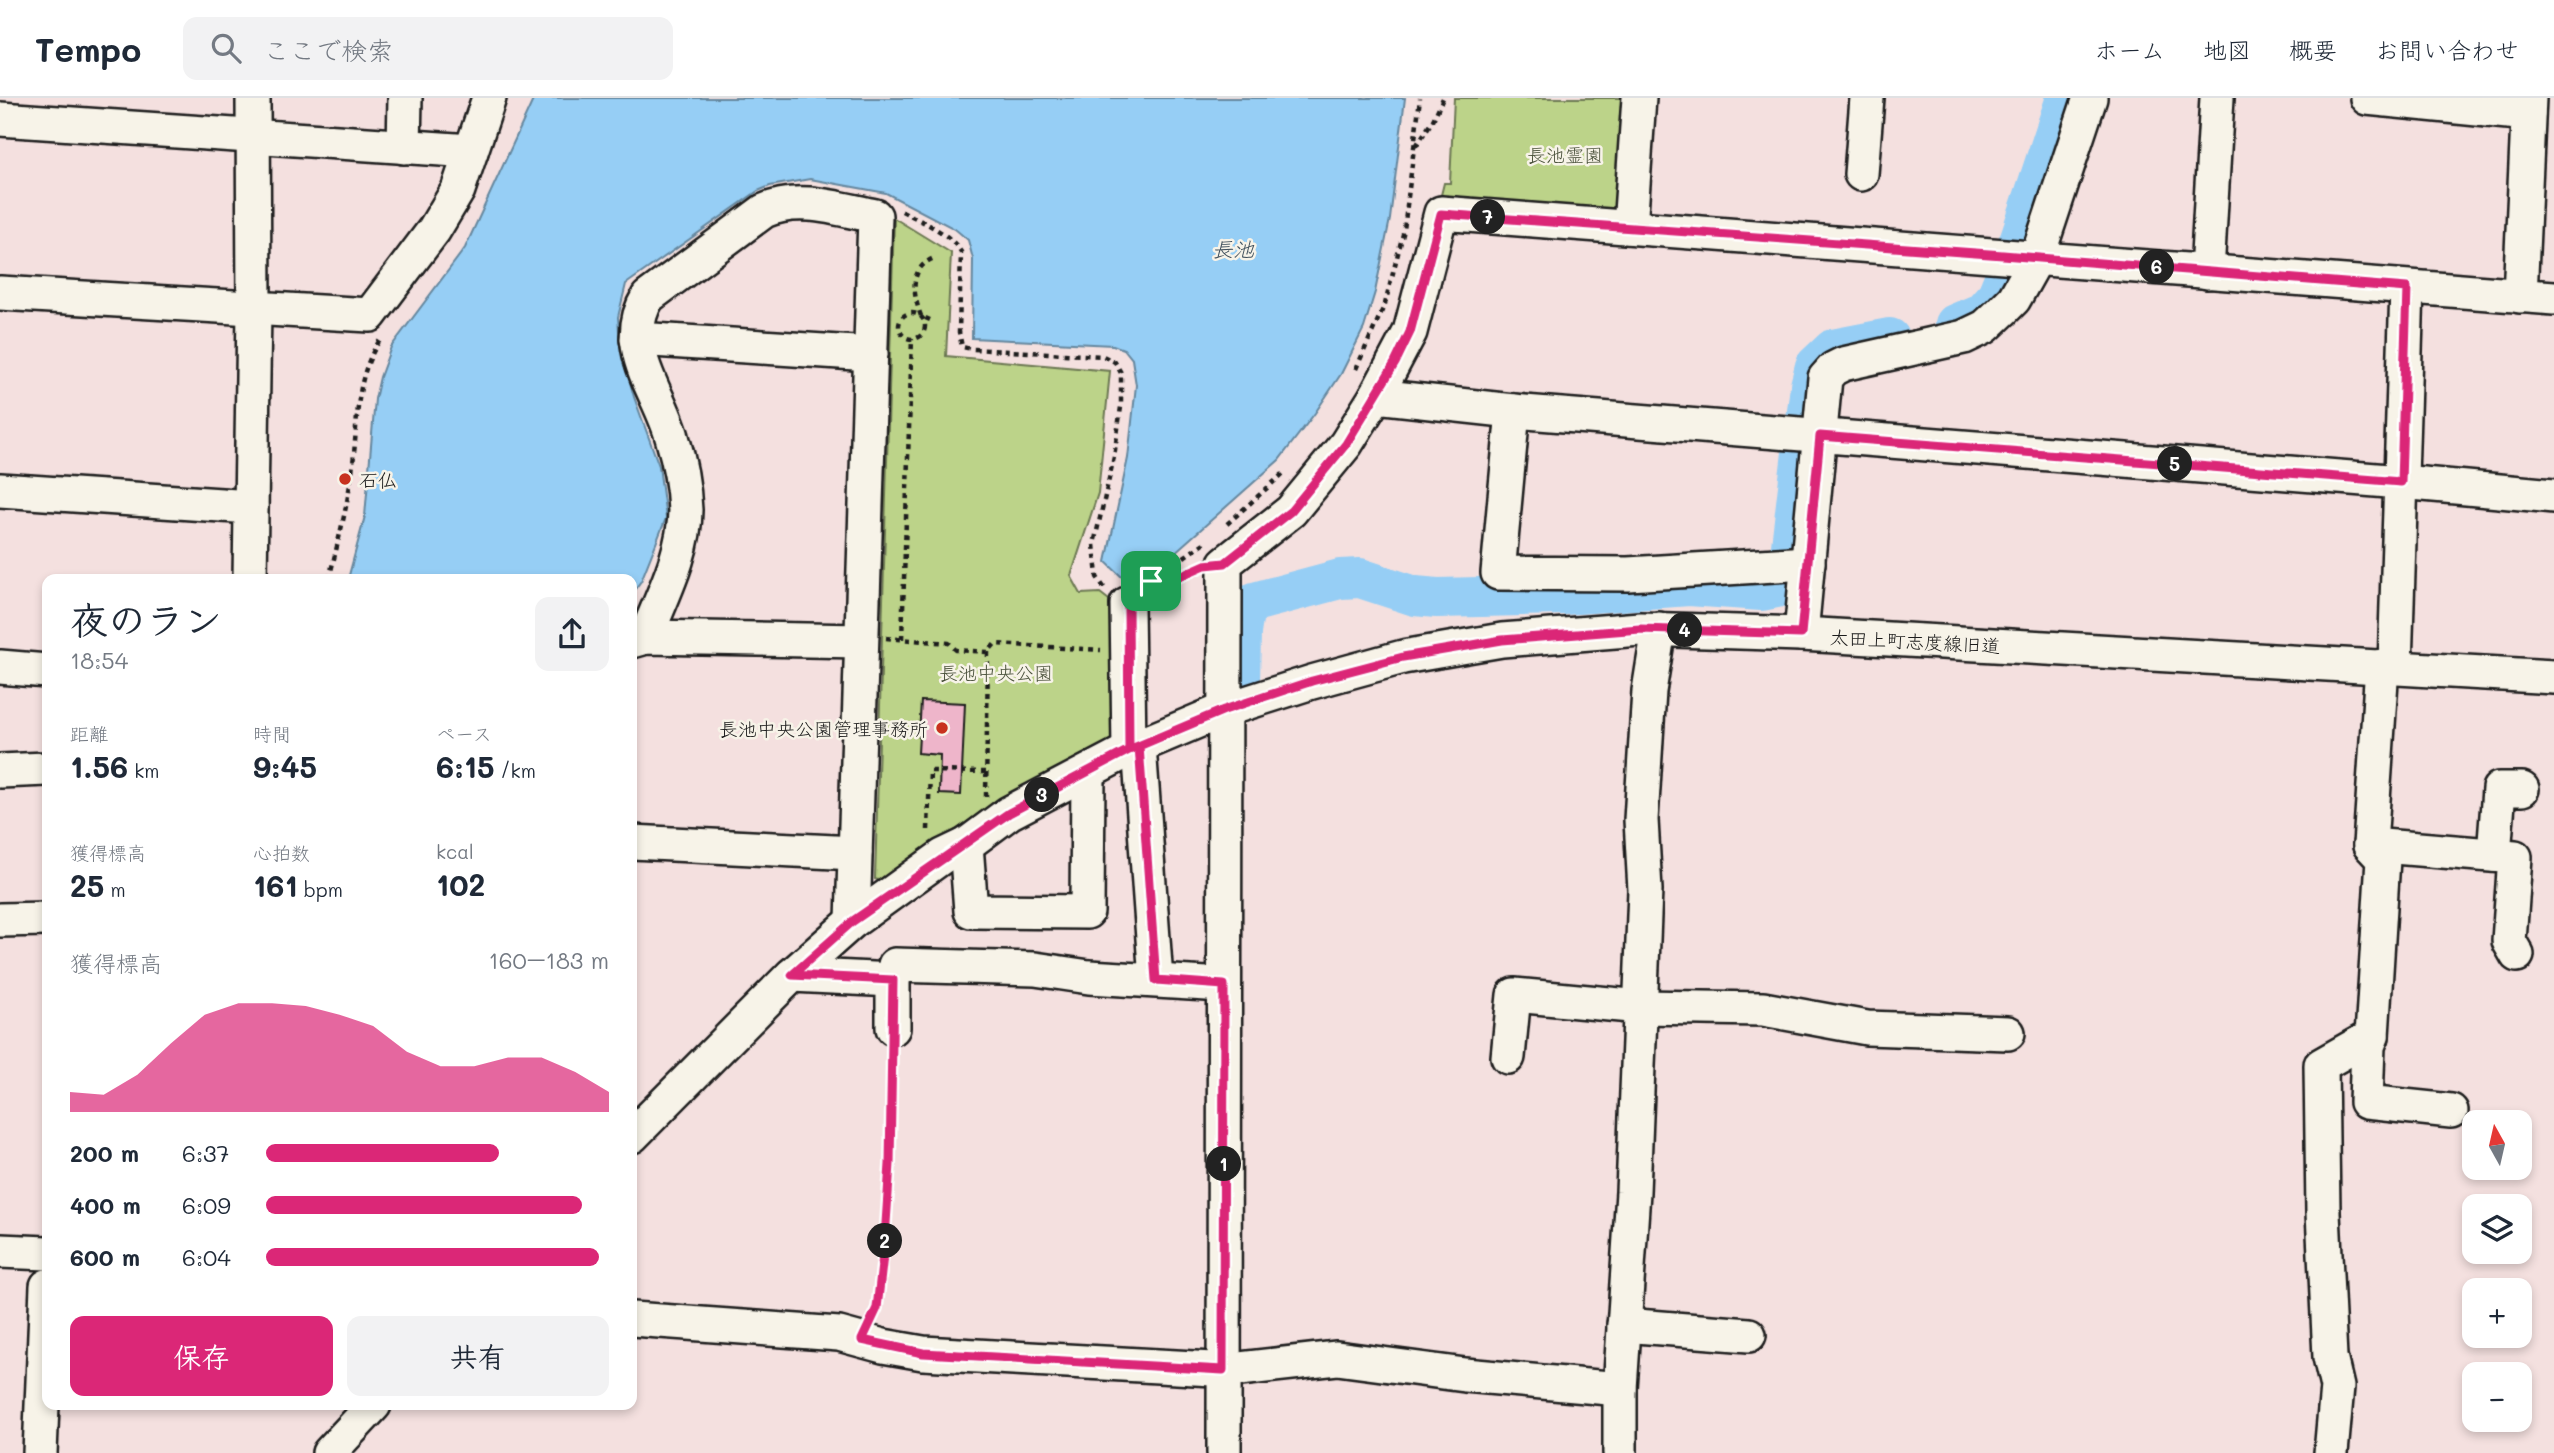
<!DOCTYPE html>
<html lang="ja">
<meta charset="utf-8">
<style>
body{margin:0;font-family:Mali,"Klee One",sans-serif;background:#f2f2f3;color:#1f2937;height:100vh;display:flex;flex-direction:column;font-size:26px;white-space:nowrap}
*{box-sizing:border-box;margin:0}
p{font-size:23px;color:#747a83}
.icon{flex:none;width:38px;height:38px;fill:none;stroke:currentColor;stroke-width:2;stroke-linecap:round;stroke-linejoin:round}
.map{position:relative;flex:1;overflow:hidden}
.drawer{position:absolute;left:42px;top:476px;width:595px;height:836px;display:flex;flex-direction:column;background:#fff;border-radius:14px;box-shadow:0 4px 10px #0003}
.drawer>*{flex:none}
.needle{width:46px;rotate:352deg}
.controls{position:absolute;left:2462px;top:1012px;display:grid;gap:14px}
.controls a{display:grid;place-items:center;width:70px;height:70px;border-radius:14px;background:#fff;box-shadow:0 4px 10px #0003;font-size:35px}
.pin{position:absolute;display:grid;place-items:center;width:60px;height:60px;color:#fff;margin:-30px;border-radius:14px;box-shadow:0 4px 10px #0006}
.km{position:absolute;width:35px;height:35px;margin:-18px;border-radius:50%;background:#222;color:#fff;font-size:19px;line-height:35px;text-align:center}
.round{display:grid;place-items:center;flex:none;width:74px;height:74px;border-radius:14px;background:#f2f2f3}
.headline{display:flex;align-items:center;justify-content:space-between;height:119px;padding:0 28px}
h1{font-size:38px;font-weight:700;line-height:52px}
.figures{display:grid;grid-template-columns:repeat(3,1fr);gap:10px;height:119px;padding:7px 28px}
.figures div{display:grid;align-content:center}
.figures b{font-size:30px;font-weight:700}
.figures small{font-size:19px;font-weight:400}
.figures p{font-size:19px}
.chart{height:196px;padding:14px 28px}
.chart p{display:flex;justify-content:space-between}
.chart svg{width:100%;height:126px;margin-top:7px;fill:#db2777;opacity:.7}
.action{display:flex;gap:14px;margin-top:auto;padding:14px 28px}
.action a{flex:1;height:80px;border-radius:14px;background:#db2777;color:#fff;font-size:28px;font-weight:700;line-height:80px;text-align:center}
.action a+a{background:#f2f2f3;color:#1f2937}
ul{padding:0 28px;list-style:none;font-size:23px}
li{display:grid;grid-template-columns:112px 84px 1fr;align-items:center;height:52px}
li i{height:18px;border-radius:9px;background:#db2777}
header{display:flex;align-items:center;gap:42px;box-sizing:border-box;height:98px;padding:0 35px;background:#fff;border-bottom:2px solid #e0e1e3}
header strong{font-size:33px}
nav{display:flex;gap:38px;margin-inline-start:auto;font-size:24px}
.search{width:490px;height:63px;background:#f2f2f3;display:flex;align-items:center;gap:18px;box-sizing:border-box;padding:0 24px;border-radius:14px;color:#747a83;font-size:26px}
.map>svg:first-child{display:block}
.green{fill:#bcd389;stroke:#6c7852;stroke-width:2}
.water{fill:#96cef5;stroke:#65879e;stroke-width:2}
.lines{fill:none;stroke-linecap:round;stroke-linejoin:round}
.river{stroke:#96cef5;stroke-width:40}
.building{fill:#eeb5ca;stroke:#1c1c1c;stroke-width:2}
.minor-casing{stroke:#1c1c1c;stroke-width:38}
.path{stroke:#1c1c1c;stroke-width:4.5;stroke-dasharray:5 5;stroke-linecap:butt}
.minor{stroke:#f7f3e8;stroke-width:33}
.route-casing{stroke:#fff;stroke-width:14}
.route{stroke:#db2777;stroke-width:9}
.poi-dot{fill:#c8321e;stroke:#f7f3e8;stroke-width:2.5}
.labels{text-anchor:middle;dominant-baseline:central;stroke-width:5;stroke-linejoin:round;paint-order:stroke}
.park-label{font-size:19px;fill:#4c533d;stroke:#f7f3e8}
.poi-label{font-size:19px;fill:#1c1c1c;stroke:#f7f3e8;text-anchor:start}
.street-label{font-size:19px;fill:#1c1c1c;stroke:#f7f3e8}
.water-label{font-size:21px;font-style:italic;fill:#41515d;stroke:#f7f3e8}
</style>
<header>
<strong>Tempo</strong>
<div class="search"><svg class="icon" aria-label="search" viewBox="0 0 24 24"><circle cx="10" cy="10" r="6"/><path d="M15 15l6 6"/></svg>ここで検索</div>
<nav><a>ホーム</a><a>地図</a><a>概要</a><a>お問い合わせ</a></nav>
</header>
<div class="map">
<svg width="2554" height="1355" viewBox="0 0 2554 1355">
<rect width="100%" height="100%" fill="#f4e0df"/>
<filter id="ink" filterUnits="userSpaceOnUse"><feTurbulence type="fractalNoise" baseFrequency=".0143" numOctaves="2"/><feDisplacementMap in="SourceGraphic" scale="14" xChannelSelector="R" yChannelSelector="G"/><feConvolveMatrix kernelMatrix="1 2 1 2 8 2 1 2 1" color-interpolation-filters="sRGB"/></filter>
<g filter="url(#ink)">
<!-- green -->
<g class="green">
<path d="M1454 0H1625L1622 107 1609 116 1440 101 1444 85H1450Z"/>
<path d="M894 120 951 155 946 258 1110 273 1098 395 1071 478 1081 496 1100 495 1122 512 1123 637 986 711 881 783 875 781Z"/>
</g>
<!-- water -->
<path class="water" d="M534 0H1405L1390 121 1375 194 1364 230 1341 276 1315 315 1279 362 1173 456 1136 482 1133 491 1123 492 1124 481 1106 464 1128 360 1136 287 1132 261 1124 251 1113 247 972 240 973 161 968 142 955 131 886 95 810 81 770 88 758 93 626 186 618 219 620 247 634 299 659 368 666 420 641 483 632 495V481H348L365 418 375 301 380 279 391 249 465 150Z"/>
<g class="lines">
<!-- river -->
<g class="river">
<path d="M1955 226 1981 215 1997 197 2020 140 2066 0"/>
<path d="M1240 584 1241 535 1244 514 1254 504 1340 481 1360 480 1415 498 1437 500 1563 497 1689 488 1762 493 1777 490 1782 484 1790 456 1810 288 1815 268 1833 251 1890 240"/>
</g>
</g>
<!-- building -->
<path class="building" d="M921 603 965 605 961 697 939 696 940 657 918 655Z"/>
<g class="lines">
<defs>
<g id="minor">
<path d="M2367 0 2528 16"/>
<path d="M0 21 471 53"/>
<path d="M404 49 405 0"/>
<path d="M1861 76 1867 0"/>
<path d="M1630 129 1639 0"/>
<path d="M2207 174 2217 0"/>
<path d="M0 195 370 217 434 132 458 92 489 0"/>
<path d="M2520 198 2529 0"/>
<path d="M637 241 871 256"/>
<path d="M1376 298 1513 313 2401 384 2554 398"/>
<path d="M1513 313 1498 475 1628 476 1808 465"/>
<path d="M0 392 251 409"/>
<path d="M250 481 254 211 253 0"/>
<path d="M1127 506 1129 652"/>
<path d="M1801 536 1825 280 1833 271 1843 266 1964 239 1985 229 2002 213 2014 201 2037 160 2090 0"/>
<path d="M646 539C661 500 685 456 685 412 684 388 679 362 672 339 659 292 618 248 648 199L764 113C799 97 839 111 875 118L853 823"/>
<path d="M632 543 646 539 861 543"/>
<path d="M0 569 47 573"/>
<path d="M2395 569 2407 190"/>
<path d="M1139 648 1156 882"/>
<path d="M0 673 47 671"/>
<path d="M632 744 855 755"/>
<path d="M966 747 971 813 1087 814 1088 674"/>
<path d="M2370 747 2515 759 2509 843 2517 857"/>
<path d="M2494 757 2499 691H2522"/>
<path d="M0 822 47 821"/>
<path d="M792 877 893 882V930"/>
<path d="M893 882 895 867 1035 871 1089 879 1224 887"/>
<path d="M2372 938 2368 948 2366 1004 2451 1013"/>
<path d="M1508 959 1514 897 1641 909 1763 911 1867 930 2008 935"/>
<path d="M632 1038 792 877 853 823 943 758 966 747 1009 715 1129 652 1224 612 1312 584 1403 559 1502 542 1640 531 1801 536 2554 579"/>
<path d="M0 1153 47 1155"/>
<path d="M632 1221 839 1236 883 1248 923 1255 1231 1272 1337 1260 1465 1277 1620 1291"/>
<path d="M1624 1227 1749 1237"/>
<path d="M40 1355 47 1188"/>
<path d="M329 1355 374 1307"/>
<path d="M1224 1355 1225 465 1291 413 1346 346 1376 298 1410 234 1441 115 2554 200"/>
<path d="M1620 1355V1291L1633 1094 1645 792 1641 722 1649 593 1659 531"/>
<path d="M2331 1355 2337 1289 2330 1259 2323 1115 2321 967 2372 938 2383 761 2370 747 2382 568"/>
</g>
</defs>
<!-- minor casing -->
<use href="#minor" class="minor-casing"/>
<!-- path -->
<g class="path">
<path d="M1416 48 1433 22 1443 0"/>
<path d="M902 113C922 124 949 134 961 154L959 234 962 249 972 251 1103 258 1115 264 1121 275V309L1114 359 1094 446 1097 479 1105 491"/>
<circle cx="912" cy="228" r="13"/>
<path d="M930 222 921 218C913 196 908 171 934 160"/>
<path d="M1356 271 1385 206 1404 132 1420 0"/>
<path d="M1227 426 1286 373"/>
<path d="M329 481C337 448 346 414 351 380 359 332 352 284 380 242"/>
<path d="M1151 482 1204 445"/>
<path d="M1144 489 1151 483 1171 482 1200 469"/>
<path d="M886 540 949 545 956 552 988 554 995 546 1101 552"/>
<path d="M902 541 912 240"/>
<path d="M986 699 988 554"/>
<path d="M928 732 930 673 987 674"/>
<path d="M873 1218 877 1210C887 1125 891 1041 892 956"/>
</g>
<!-- minor -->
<use href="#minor" class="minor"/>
</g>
</g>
<g class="lines" filter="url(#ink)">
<defs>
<path id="route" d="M1151 483 1128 506 1129 652 1139 648 1156 882 1224 887 1223 1272 923 1255 862 1242 877 1210 885 1140 890 1066 893 882 792 877 853 823 1009 715 1129 652 1224 612 1312 583 1403 559 1502 542 1640 531 1801 536 1820 338 2401 384 2407 190 2003 157 1441 116 1410 234 1395 265 1346 346 1291 413 1225 465 1205 467 1171 482 1151 483"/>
</defs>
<!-- route casing -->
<use href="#route" class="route-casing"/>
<!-- route -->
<use href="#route" class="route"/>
</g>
<!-- markers -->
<g class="poi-dot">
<circle cx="345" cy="381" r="7"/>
<circle cx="942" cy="630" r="7"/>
</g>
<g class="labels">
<!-- park labels -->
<g class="park-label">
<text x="1565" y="56">長池霊園</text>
<text x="996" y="574">長池中央公園</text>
</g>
<!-- poi labels -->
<g class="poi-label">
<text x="359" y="381">石仏</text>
<text x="928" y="630" text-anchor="end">長池中央公園管理事務所</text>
</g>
<!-- street labels -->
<g class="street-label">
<text transform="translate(1915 543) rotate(3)">太田上町志度線旧道</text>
</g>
<!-- water labels -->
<g class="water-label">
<text x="1233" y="150">長池</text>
</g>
</g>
</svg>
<div class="controls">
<a><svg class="needle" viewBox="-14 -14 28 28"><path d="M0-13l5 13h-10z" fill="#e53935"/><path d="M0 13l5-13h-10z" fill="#747a83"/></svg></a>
<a><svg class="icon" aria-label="layers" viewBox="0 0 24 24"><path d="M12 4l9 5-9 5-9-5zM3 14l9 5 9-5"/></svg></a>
<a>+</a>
<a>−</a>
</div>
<div class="pin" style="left:1151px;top:483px;background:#1e9e55"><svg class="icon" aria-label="arrive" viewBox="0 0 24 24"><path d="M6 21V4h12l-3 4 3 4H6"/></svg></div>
<b class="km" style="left:1224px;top:1066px">1</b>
<b class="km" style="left:885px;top:1143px">2</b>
<b class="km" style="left:1042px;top:697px">3</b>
<b class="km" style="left:1685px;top:532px">4</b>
<b class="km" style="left:2175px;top:366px">5</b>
<b class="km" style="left:2157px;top:169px">6</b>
<b class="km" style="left:1488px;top:119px">7</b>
<section class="drawer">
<div class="headline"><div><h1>夜のラン</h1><p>18:54</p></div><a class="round"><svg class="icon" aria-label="share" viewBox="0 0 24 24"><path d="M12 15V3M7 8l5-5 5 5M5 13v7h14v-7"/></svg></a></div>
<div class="figures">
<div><p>距離</p><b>1.56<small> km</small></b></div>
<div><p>時間</p><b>9:45</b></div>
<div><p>ペース</p><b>6:15<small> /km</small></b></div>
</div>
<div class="figures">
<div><p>獲得標高</p><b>25<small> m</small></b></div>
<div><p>心拍数</p><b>161<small> bpm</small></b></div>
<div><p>kcal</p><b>102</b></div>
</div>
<div class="chart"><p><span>獲得標高</span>160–183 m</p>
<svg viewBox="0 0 160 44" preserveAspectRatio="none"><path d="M0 44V37L10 38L20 31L30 20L40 10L50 6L60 6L70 7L80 10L90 14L100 23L110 28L120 28L130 25L140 25L150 30L160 37V44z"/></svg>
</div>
<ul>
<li><b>200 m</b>6:37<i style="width:68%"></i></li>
<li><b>400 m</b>6:09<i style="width:92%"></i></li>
<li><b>600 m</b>6:04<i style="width:97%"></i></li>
</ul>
<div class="action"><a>保存</a><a>共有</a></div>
</section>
</div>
